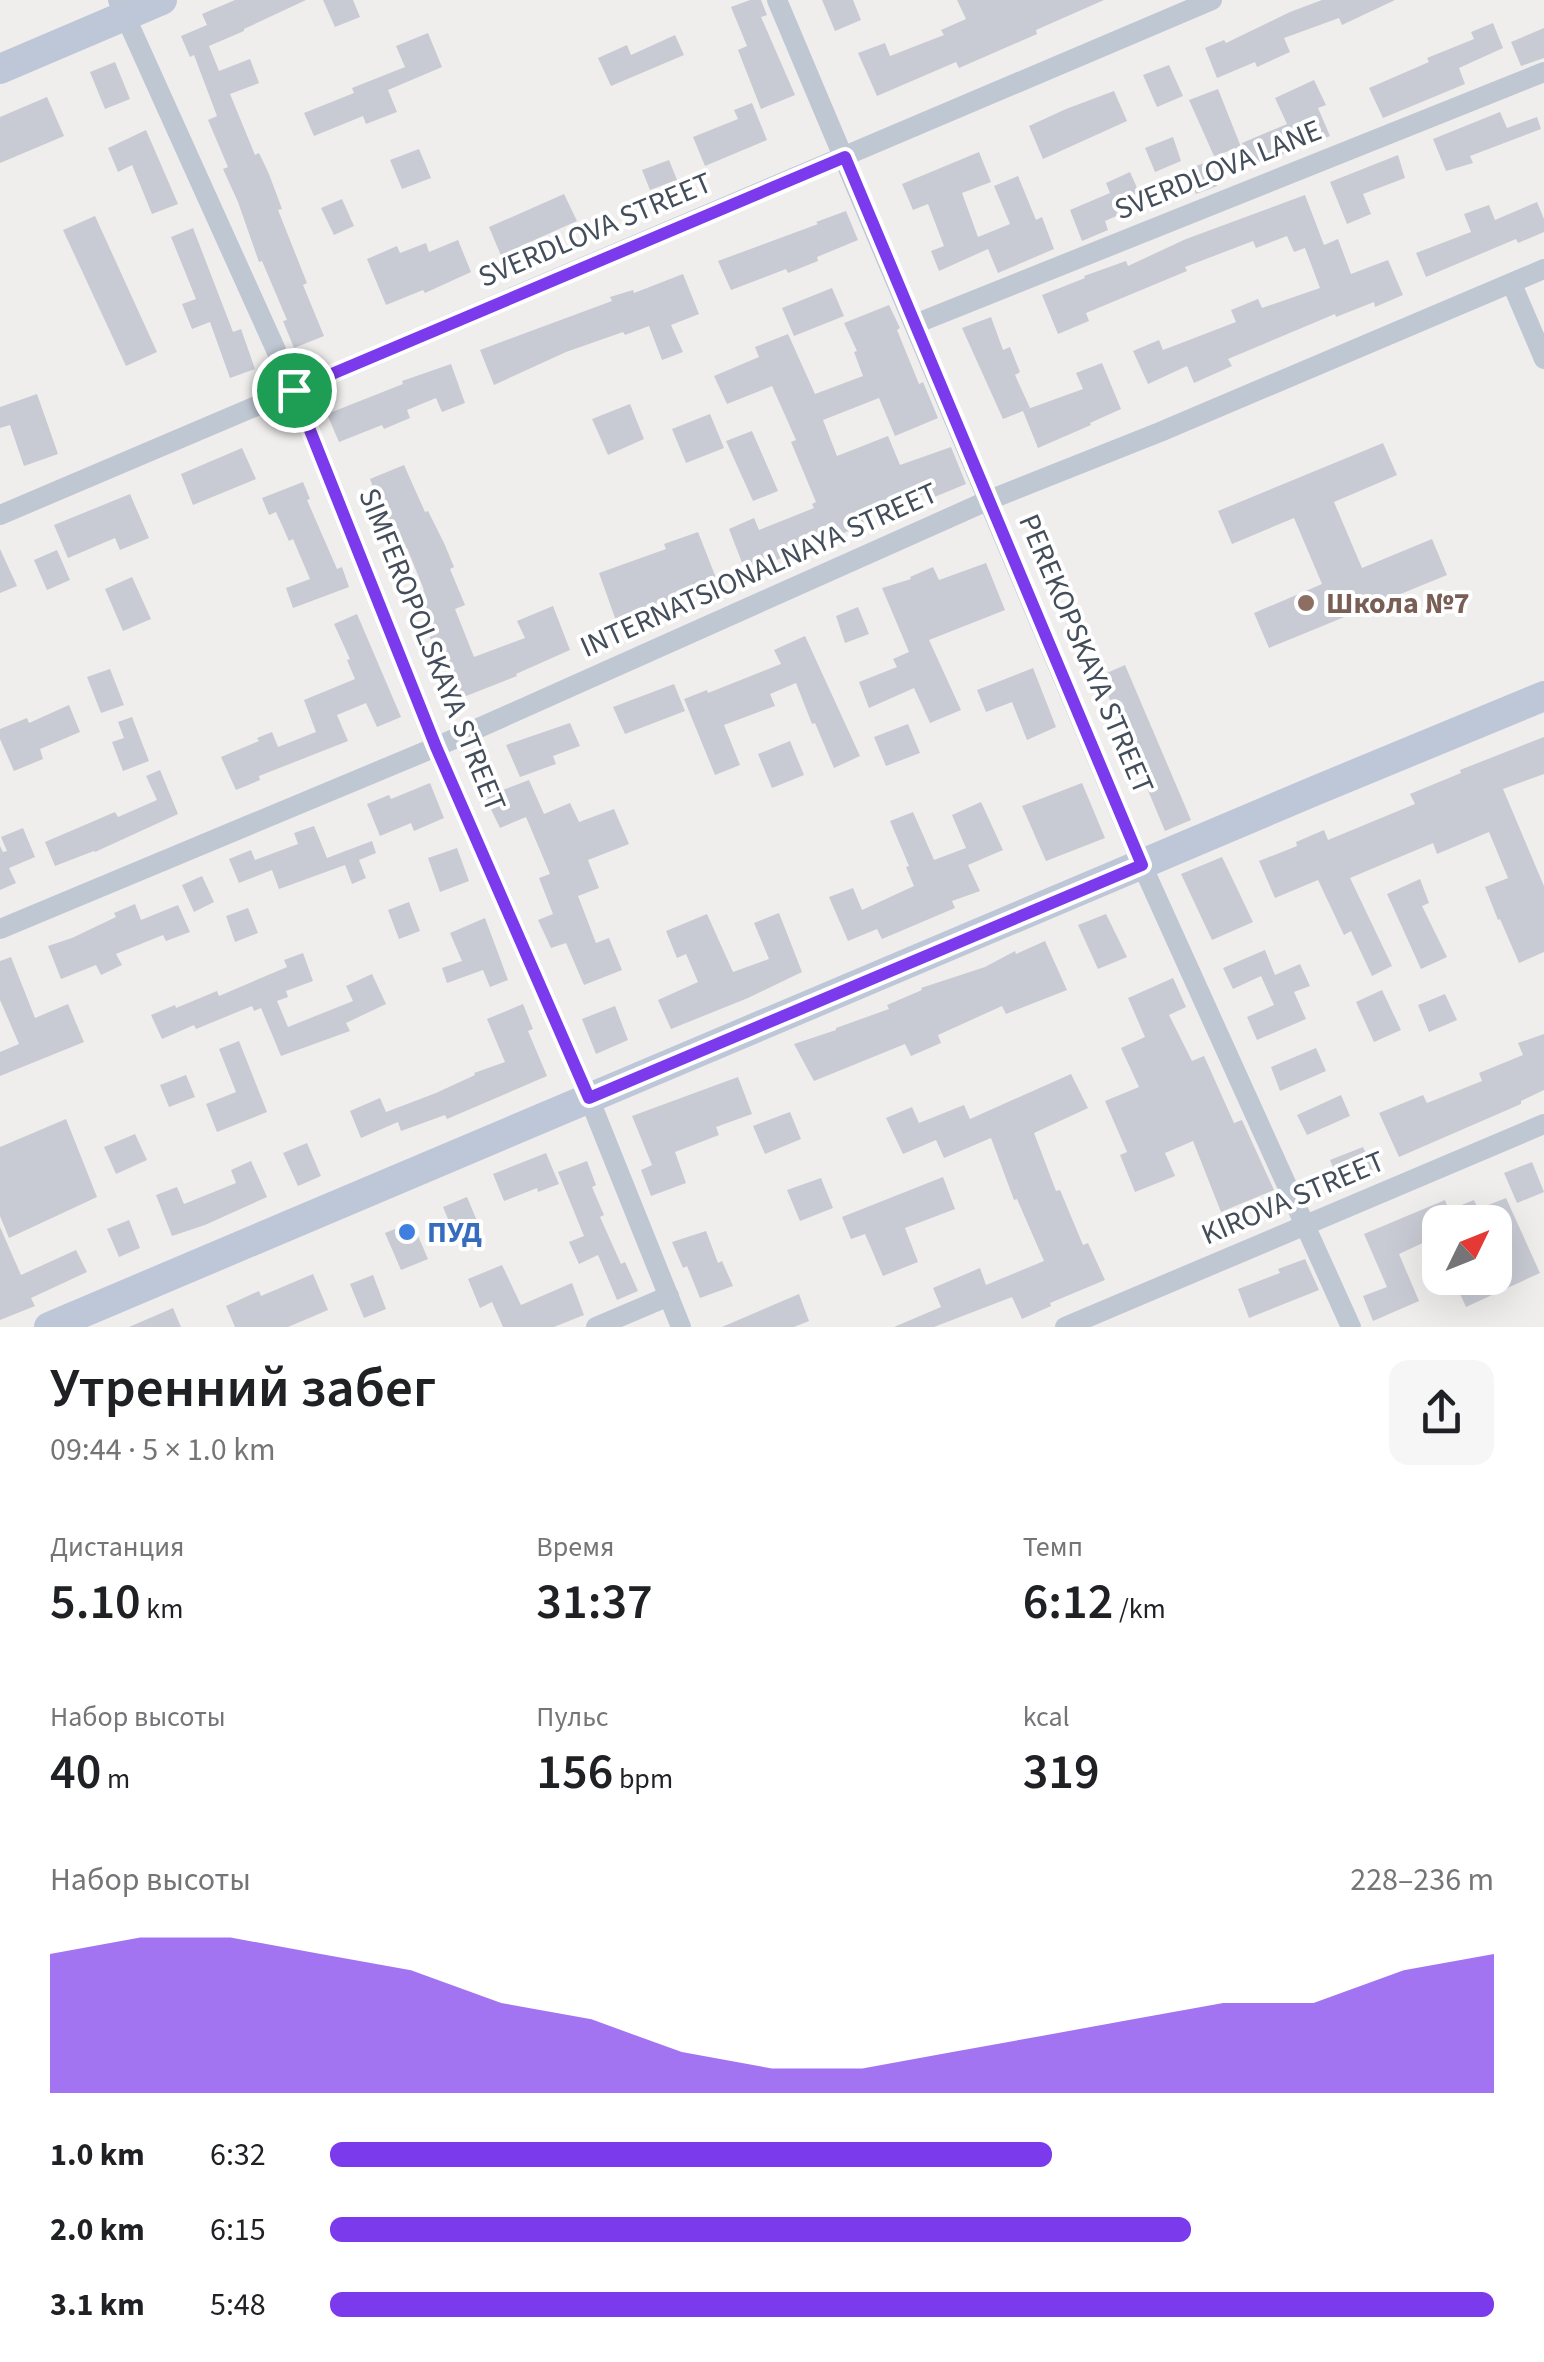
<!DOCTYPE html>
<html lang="ru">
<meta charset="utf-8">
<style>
body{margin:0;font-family:"Source Sans 3",sans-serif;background:#f6f6f6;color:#202124;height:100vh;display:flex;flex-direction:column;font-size:38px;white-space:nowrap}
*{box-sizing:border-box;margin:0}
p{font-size:32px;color:#757577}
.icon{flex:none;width:55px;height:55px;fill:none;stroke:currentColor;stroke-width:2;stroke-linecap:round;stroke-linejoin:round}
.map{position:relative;height:1327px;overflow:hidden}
.panel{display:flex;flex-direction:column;background:#fff;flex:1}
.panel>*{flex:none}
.needle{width:65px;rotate:47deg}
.fabs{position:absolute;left:1422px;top:1205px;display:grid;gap:20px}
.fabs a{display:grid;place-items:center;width:90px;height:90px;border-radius:20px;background:#fff;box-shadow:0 10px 40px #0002;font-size:50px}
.pin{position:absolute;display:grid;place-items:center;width:85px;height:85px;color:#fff;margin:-42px;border:5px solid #fff;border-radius:50%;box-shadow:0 2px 10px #0007}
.round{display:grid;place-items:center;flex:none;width:105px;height:105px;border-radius:20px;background:#f6f6f6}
.summary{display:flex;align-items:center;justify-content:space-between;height:170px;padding:0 50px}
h1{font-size:55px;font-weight:600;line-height:75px}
.figures{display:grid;grid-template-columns:repeat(3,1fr);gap:15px;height:170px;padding:10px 50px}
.figures div{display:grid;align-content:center}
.figures b{font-size:50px;font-weight:600}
.figures small{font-size:28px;font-weight:400}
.figures p{font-size:28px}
.chart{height:280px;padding:20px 50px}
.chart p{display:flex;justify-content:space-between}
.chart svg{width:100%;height:180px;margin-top:10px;fill:#7c3aed;opacity:.7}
ul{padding:0 50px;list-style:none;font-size:32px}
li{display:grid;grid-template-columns:160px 120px 1fr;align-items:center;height:75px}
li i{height:25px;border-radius:12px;background:#7c3aed}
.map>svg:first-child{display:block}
.building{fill:#c8cbd3}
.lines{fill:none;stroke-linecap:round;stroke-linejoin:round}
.minor{stroke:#bfc7d3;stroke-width:20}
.secondary{stroke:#bec7d8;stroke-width:30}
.route-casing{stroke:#fff;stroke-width:20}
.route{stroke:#7c3aed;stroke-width:12}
.education-dot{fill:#8d6e63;stroke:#fff;stroke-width:4}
.shop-dot{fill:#3f7fe0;stroke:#fff;stroke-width:4}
.labels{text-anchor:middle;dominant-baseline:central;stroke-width:8;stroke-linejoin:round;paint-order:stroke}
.street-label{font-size:30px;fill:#444e5b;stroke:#fff}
.education-label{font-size:30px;font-weight:bold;fill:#785e54;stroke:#fff;text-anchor:start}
.shop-label{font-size:30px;font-weight:bold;fill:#366cbe;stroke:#fff;text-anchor:start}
</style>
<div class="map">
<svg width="1544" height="1327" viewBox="0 0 1544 1327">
<rect width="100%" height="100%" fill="#f0eded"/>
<!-- building -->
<g class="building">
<path d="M235 0H306L244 29V31L209 46 219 71 250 59 259 83 230 94 255 155 259 153 269 174 282 209 278 210 307 283 303 285 324 336 294 348 283 321 287 320 262 261 259 262 238 202 223 169 228 167 208 120 217 116 194 55 190 57 181 36 207 25 202 14Z"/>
<path d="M323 0H353L360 17 335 27Z"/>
<path d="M750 0H761L767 15 761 17 795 95 761 109 738 50 747 46 731 7Z"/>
<path d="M822 0H853L861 20 835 31Z"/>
<path d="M957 0H1104L1036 30 1037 34 959 68 956 62 877 96 858 53 885 43 890 56 944 35 941 30 966 19Z"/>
<path d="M1322 0H1395L1342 25 1339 18 1284 38 1290 52 1257 67 1255 62 1217 78 1205 48 1224 40 1226 43 1290 12Z"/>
<path d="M1493 23 1503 48 1459 68 1465 84 1383 118 1369 88 1429 62 1427 58 1474 39 1471 32Z"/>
<path d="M1544 28V58L1521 66 1511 42Z"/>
<path d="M428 33 442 67 388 90 397 112 366 124 363 116 314 136 304 113 354 93 352 88 405 67 396 46Z"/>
<path d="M675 35 684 55 611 86 598 58 627 45 631 55Z"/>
<path d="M115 62 130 99 105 109 90 72Z"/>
<path d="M1169 65 1183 96 1157 107 1143 75Z"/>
<path d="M1314 80 1326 105 1318 108 1330 136 1252 166 1242 143 1287 124 1275 98Z"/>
<path d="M1218 89 1241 147 1214 156 1189 100Z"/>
<path d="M1114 91 1127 121 1043 159 1029 126 1066 109Z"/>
<path d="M47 97 64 136 0 163V117Z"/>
<path d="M752 103 767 140 705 166 693 137 738 119 734 110Z"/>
<path d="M1500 112 1507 128 1537 117 1541 129 1470 156 1473 163 1446 171 1433 139Z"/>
<path d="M146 130 178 204 152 214 132 165 118 172 108 148Z"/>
<path d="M1173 137 1181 161 1155 172 1145 148Z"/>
<path d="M419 149 431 178 402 189 390 160Z"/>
<path d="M979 152 991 182 962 193 978 237 1010 224 994 186 1018 176 1036 220 1042 217 1054 249 998 273 988 249 939 271 931 251 944 246 928 204 913 210 902 184Z"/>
<path d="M1398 155 1405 178 1363 194 1371 214 1347 224 1330 182Z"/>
<path d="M669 160 677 180 650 190 642 170Z"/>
<path d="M1209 161 1217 186 1196 194 1186 170Z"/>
<path d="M1130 172 1144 204 1105 221 1108 230 1082 241 1070 210 1110 193 1106 183Z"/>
<path d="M564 194 577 221 521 246 522 249 502 258 489 227Z"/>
<path d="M1305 195 1324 245 1338 239 1351 274 1388 260 1403 295 1375 307 1374 302 1336 317 1335 314 1228 359 1232 366 1194 383 1187 366 1148 384 1133 351 1159 340 1163 350 1236 322 1231 310 1258 299 1262 308 1320 288 1305 248 1294 252 1287 236 1256 248 1253 241 1185 267 1187 271 1086 313 1089 321 1058 334 1042 295 1085 278 1084 276 1126 261 1128 266 1186 239Z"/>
<path d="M342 199 354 226 334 235 321 208Z"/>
<path d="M1537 202 1544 219V232L1518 243 1516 239 1426 277 1416 253 1471 232 1464 214 1489 205 1495 220Z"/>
<path d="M846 211 858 240 817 257 818 261 788 273 786 269 731 290 718 261 818 224 816 222Z"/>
<path d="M95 216 157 352 126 366 63 230Z"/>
<path d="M193 228 233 332 241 329 255 369 230 378 210 322 192 329 182 304 196 299 171 237Z"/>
<path d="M458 240 471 272 425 293 423 290 386 305 367 259 397 246 400 253 426 243 429 252Z"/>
<path d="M683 274 699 314 671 325 683 352 662 360 649 326 625 335 623 332 566 352 494 385 480 350 612 301 610 297 633 290 634 293Z"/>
<path d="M832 288 844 316 794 336 782 308Z"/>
<path d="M889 305 900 328 897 330 919 384 923 382 938 418 895 436 879 398 823 420 837 456 888 436 900 465 951 447 966 484 932 498 929 492 865 517 867 523 818 544 820 548 787 562 784 557 746 573 729 529 754 518 759 530 814 508 812 504 816 502 791 442 796 440 772 386 727 404 714 376 759 357 755 347 788 334 815 394 863 376 854 352 857 351 844 323Z"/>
<path d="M991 317 1003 350 1010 347 1020 372 1015 375 1030 408 1025 410 1083 389 1076 373 1102 363 1121 409 1090 423 1091 425 1038 448 1023 411 1003 419 962 328Z"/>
<path d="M451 364 465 403 442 412 436 398 407 410 410 418 384 429 382 425 339 442 327 414 403 384 402 381Z"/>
<path d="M37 394 58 454 24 466 10 425 0 428V407Z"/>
<path d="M630 404 644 439 608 455 592 419Z"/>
<path d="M710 414 724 448 686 463 672 429Z"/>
<path d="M752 431 778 491 753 501 726 441Z"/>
<path d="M1383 443 1397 475 1334 502 1362 568 1432 539 1447 575 1269 648 1254 613 1322 584 1294 518 1232 544 1218 511Z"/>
<path d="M242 448 256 479 193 505 181 474Z"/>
<path d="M404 465 425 512 428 511 444 543 454 567 450 569 465 605 455 609 474 657 525 638 517 621 553 606 570 650 516 674 517 676 456 700 425 626 432 623 419 592 424 590 407 548 396 552 384 526 387 524 370 479Z"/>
<path d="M303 482 310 499 307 500 337 569 342 567 349 587 293 608 286 588 310 579 293 539 289 541 276 512 269 515 262 498Z"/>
<path d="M130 494 149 538 120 550 115 538 68 558 54 525Z"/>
<path d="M698 532 718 583 666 604 668 609 619 629 599 573 666 549 664 544Z"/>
<path d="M0 549 17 586 0 593Z"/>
<path d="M57 550 70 580 47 590 34 560Z"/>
<path d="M986 563 1005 610 929 640 961 710 930 723 914 688 869 708 859 682 897 667 893 659 909 652 882 588 911 579 910 577 933 567 939 580Z"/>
<path d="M132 577 151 619 123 631 105 589Z"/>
<path d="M858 607 869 634 845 643 836 616Z"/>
<path d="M357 614 401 717 377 727 366 703 337 715 348 741 259 776 260 780 236 790 221 757 259 741 257 738 272 732 278 747 316 732 304 700 355 679 347 660 350 659 334 624Z"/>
<path d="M805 636 860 756 834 768 815 723 812 724 796 683 770 694 775 706 724 725 740 765 715 775 684 699 707 690 708 693 781 664 774 650Z"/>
<path d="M1125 665 1191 820 1165 831 1100 676Z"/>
<path d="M1033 668 1056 727 1027 740 1012 702 986 712 977 690Z"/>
<path d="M110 669 124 705 101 713 87 677Z"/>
<path d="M674 684 685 711 625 734 613 707Z"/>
<path d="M69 705 80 732 40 749 43 759 14 771 0 739V729L27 718 29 723Z"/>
<path d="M132 717 149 761 123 771 112 742 124 738 118 722Z"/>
<path d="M570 723 580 746 553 756 556 764 520 777 506 745Z"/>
<path d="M908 724 920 753 886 766 874 737Z"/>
<path d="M1544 737V774L1503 789 1544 886V952L1519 963 1500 919 1498 920 1485 887 1508 878 1489 832 1437 854 1433 843 1350 878 1392 966 1372 976 1351 931 1344 935 1318 880 1275 898 1259 861 1297 846 1296 842 1324 830 1328 840 1415 804 1410 794 1461 773 1460 770Z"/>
<path d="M790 741 804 775 772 788 758 754Z"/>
<path d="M160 770 178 814 95 852 94 851 55 866 45 842 115 812 118 817 157 800 146 776Z"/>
<path d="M529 780 544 814 570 803 579 822 614 809 629 844 588 860 599 888 578 896 596 943 609 938 622 970 584 985 566 943 551 948 538 920 553 914 539 878 550 874 526 817 500 828 485 797Z"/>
<path d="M430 783 444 818 414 831 411 823 380 836 367 804 389 795 391 799Z"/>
<path d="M1082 783 1105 838 1046 861 1022 806Z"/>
<path d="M981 802 1003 850 968 865 980 891 952 901 955 908 882 939 877 929 848 941 829 897 853 888 862 910 914 886 906 867 909 866 890 821 913 812 934 860 966 848 952 815Z"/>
<path d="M314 826 327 858 372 841 376 853 359 860 366 878 352 884 345 865 279 889 272 870 239 883 229 859 251 850 255 860 298 844 294 833Z"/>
<path d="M23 828 35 857 9 868 16 883 0 890V846L3 852 7 851 1 837Z"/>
<path d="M457 848 469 881 440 892 428 858Z"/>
<path d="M1222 857 1253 922 1212 940 1181 874Z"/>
<path d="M202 876 214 902 194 912 182 885Z"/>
<path d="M1420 879 1429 903 1422 906 1447 957 1421 969 1387 894Z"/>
<path d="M409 902 420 931 399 939 388 910Z"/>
<path d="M135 904 141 920 178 905 190 932 166 941 163 935 116 954 122 965 101 975 96 965 61 979 48 946 72 938 116 917 114 913Z"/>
<path d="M248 908 258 933 235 942 226 916Z"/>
<path d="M779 913 802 972 748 998 671 1029 658 1000 698 982 686 954 677 958 666 931 707 914 733 972 769 959 754 923Z"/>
<path d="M1106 914 1127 957 1098 969 1078 925Z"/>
<path d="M485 918 508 980 490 987 483 970 447 983 442 968 462 961 450 933Z"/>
<path d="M1045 941 1067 990 1006 1014 1002 1006 938 1035 941 1043 911 1056 905 1044 814 1081 794 1044 836 1030V1028L889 1009 887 1005 922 990 921 988 985 967 1015 951 1016 954Z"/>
<path d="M1265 950 1275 975 1300 964 1310 986 1294 992 1306 1019 1257 1040 1247 1017 1274 1005 1261 976 1233 989 1223 968Z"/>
<path d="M303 953 313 981 286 991 288 997 277 1001 288 1027 353 1001 346 986 372 974 386 1004 346 1023 350 1031 281 1056 261 1008 254 1011 252 1006 196 1029 194 1025 162 1039 151 1015 175 1005 176 1008 217 991 219 996 287 967 284 960Z"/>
<path d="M11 957 35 1018 68 1004 84 1042 0 1076V1052L19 1044 0 1000V961Z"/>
<path d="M1173 978 1186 1007 1169 1015 1192 1061 1204 1056 1234 1123 1242 1120 1274 1190 1221 1212 1193 1141 1165 1153 1175 1176 1135 1192 1120 1155 1127 1152 1105 1101 1139 1087 1121 1048 1145 1037 1128 998Z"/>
<path d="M1382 990 1401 1030 1374 1042 1356 1002Z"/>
<path d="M1445 994 1457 1020 1429 1032 1418 1005Z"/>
<path d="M523 1004 533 1029 528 1031 547 1076 447 1119 445 1115 401 1131 398 1122 361 1138 350 1111 380 1098 386 1112 436 1093 475 1075 474 1073 505 1062 487 1019Z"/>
<path d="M615 1006 628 1040 596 1054 582 1019Z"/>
<path d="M1544 1034V1090L1521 1101V1104L1399 1157 1379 1113 1423 1095 1427 1103 1482 1081 1479 1073 1523 1055 1518 1043Z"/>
<path d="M239 1041 267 1112 217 1132 206 1104 236 1092 219 1049Z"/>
<path d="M1316 1048 1326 1071 1280 1091 1271 1067Z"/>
<path d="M1071 1074 1088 1108 1034 1133 1056 1191 1060 1190 1083 1245 1088 1243 1105 1280 1050 1303 1051 1306 1022 1319 1012 1297 934 1327H894L941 1307 933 1288 980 1268 986 1285 1044 1261 1017 1199 1014 1200 991 1138 944 1158 936 1140 903 1154 886 1118 912 1107 919 1123 964 1105 970 1119Z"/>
<path d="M186 1075 195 1097 169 1107 160 1085Z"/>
<path d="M738 1077 752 1114 716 1127 719 1135 675 1152 686 1183 651 1196 641 1170 652 1165 632 1116Z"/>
<path d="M1341 1095 1350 1116 1307 1135 1297 1115Z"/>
<path d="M790 1112 801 1139 765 1154 753 1126Z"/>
<path d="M66 1119 97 1197 9 1238 0 1216V1147Z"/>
<path d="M135 1134 147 1160 116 1174 104 1147Z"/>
<path d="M307 1143 321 1176 298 1186 283 1153Z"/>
<path d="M1363 1147 1374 1170 1340 1184 1330 1160Z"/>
<path d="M546 1153 559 1184 538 1192 537 1188 504 1201 493 1174Z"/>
<path d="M251 1161 267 1197 205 1225 172 1236 156 1195 177 1187 184 1204 236 1183 231 1170Z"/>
<path d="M587 1161 596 1185 592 1187 604 1215 600 1217 621 1264 625 1262 638 1291 617 1300 598 1255 579 1264 569 1242 584 1236 558 1172Z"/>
<path d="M1532 1162 1544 1192 1517 1203 1504 1173Z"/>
<path d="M943 1177 955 1209 905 1228 918 1262 883 1276 865 1234 851 1239 842 1217Z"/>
<path d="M821 1178 833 1208 800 1221 787 1190Z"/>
<path d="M467 1197 485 1240 461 1250 443 1207Z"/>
<path d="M1506 1198 1540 1273 1466 1307 1453 1278H1506L1498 1260 1506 1257 1495 1231V1222H1440V1235L1399 1254 1419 1301 1373 1321 1363 1296 1387 1287 1364 1234 1445 1200 1449 1210 1474 1200 1478 1209Z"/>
<path d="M129 1220 140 1248 119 1257 107 1229Z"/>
<path d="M412 1222 428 1259 401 1270 385 1233Z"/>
<path d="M0 1227 21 1275 76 1250 87 1272 31 1298 35 1306 0 1320Z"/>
<path d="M706 1231 718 1263 722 1261 733 1286 700 1298 687 1266 683 1268 672 1242Z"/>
<path d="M1305 1259 1319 1290 1249 1318 1238 1289 1280 1273 1278 1269Z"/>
<path d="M502 1265 521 1305 572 1283 584 1315 554 1327H503L492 1302 480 1308 468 1279Z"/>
<path d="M313 1274 328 1310 288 1327H235L226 1306 259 1291 261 1296Z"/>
<path d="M373 1275 386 1309 364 1318 350 1284Z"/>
<path d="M799 1294 809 1321 794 1327H722Z"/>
<path d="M173 1308 181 1327H129Z"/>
</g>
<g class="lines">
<!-- minor -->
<g class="minor">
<path d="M118 0 294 390 436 747 589 1098 681 1327"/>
<path d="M777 0 1142 865 1351 1327"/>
<path d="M1512 284 1544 359"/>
<path d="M915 324 1544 72"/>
<path d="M0 515 1212 0"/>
<path d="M0 929 436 747 989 500 1160 432 1544 269"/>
<path d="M596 1327 669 1296"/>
<path d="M1065 1327 1544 1124"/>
</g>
<!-- secondary -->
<g class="secondary">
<path d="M0 69 162 0"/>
<path d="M49 1327 1312 792 1544 696"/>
</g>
</g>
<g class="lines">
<defs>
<path id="route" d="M845 157 1142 865 589 1098 436 747 294 390Z"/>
</defs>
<!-- route casing -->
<use href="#route" class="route-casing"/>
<!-- route -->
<use href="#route" class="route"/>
</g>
<!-- markers -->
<circle class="education-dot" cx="1306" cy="603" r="10"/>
<circle class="shop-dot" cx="407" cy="1232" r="10"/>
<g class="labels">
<!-- street labels -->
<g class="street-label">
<text transform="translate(1218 170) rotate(-22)">SVERDLOVA LANE</text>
<text transform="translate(595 230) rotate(-23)">SVERDLOVA STREET</text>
<text transform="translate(759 570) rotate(-24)">INTERNATSIONALNAYA STREET</text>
<text transform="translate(432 650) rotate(68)">SIMFEROPOLSKAYA STREET</text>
<text transform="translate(1086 654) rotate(67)">PEREKOPSKAYA STREET</text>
<text transform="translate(1293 1198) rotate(-23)">KIROVA STREET</text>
</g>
<!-- education labels -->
<g class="education-label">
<text x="1326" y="603">Школа №7</text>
</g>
<!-- shop labels -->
<g class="shop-label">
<text x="427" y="1232">ПУД</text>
</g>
</g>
</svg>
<div class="fabs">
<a><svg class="needle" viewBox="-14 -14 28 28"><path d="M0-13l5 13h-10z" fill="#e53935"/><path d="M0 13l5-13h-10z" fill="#757577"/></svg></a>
</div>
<div class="pin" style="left:294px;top:390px;background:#1e9e55"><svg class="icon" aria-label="arrive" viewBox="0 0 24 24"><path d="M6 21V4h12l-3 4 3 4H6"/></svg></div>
</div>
<section class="panel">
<div class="summary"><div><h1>Утренний забег</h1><p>09:44 · 5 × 1.0 km</p></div><a class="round"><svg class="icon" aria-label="share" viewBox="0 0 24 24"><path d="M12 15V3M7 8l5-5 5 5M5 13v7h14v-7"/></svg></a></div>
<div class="figures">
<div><p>Дистанция</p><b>5.10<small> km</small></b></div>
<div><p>Время</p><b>31:37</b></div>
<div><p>Темп</p><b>6:12<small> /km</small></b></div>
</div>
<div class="figures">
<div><p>Набор высоты</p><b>40<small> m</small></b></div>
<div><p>Пульс</p><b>156<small> bpm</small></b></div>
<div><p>kcal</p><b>319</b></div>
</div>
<div class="chart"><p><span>Набор высоты</span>228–236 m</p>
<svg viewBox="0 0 160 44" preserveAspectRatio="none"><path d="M0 44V10L10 6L20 6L30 10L40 14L50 22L60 26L70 34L80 38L90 38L100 34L110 30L120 26L130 22L140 22L150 14L160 10V44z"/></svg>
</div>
<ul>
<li><b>1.0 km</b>6:32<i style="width:62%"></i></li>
<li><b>2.0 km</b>6:15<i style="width:74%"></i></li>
<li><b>3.1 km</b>5:48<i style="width:100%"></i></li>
</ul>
</section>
